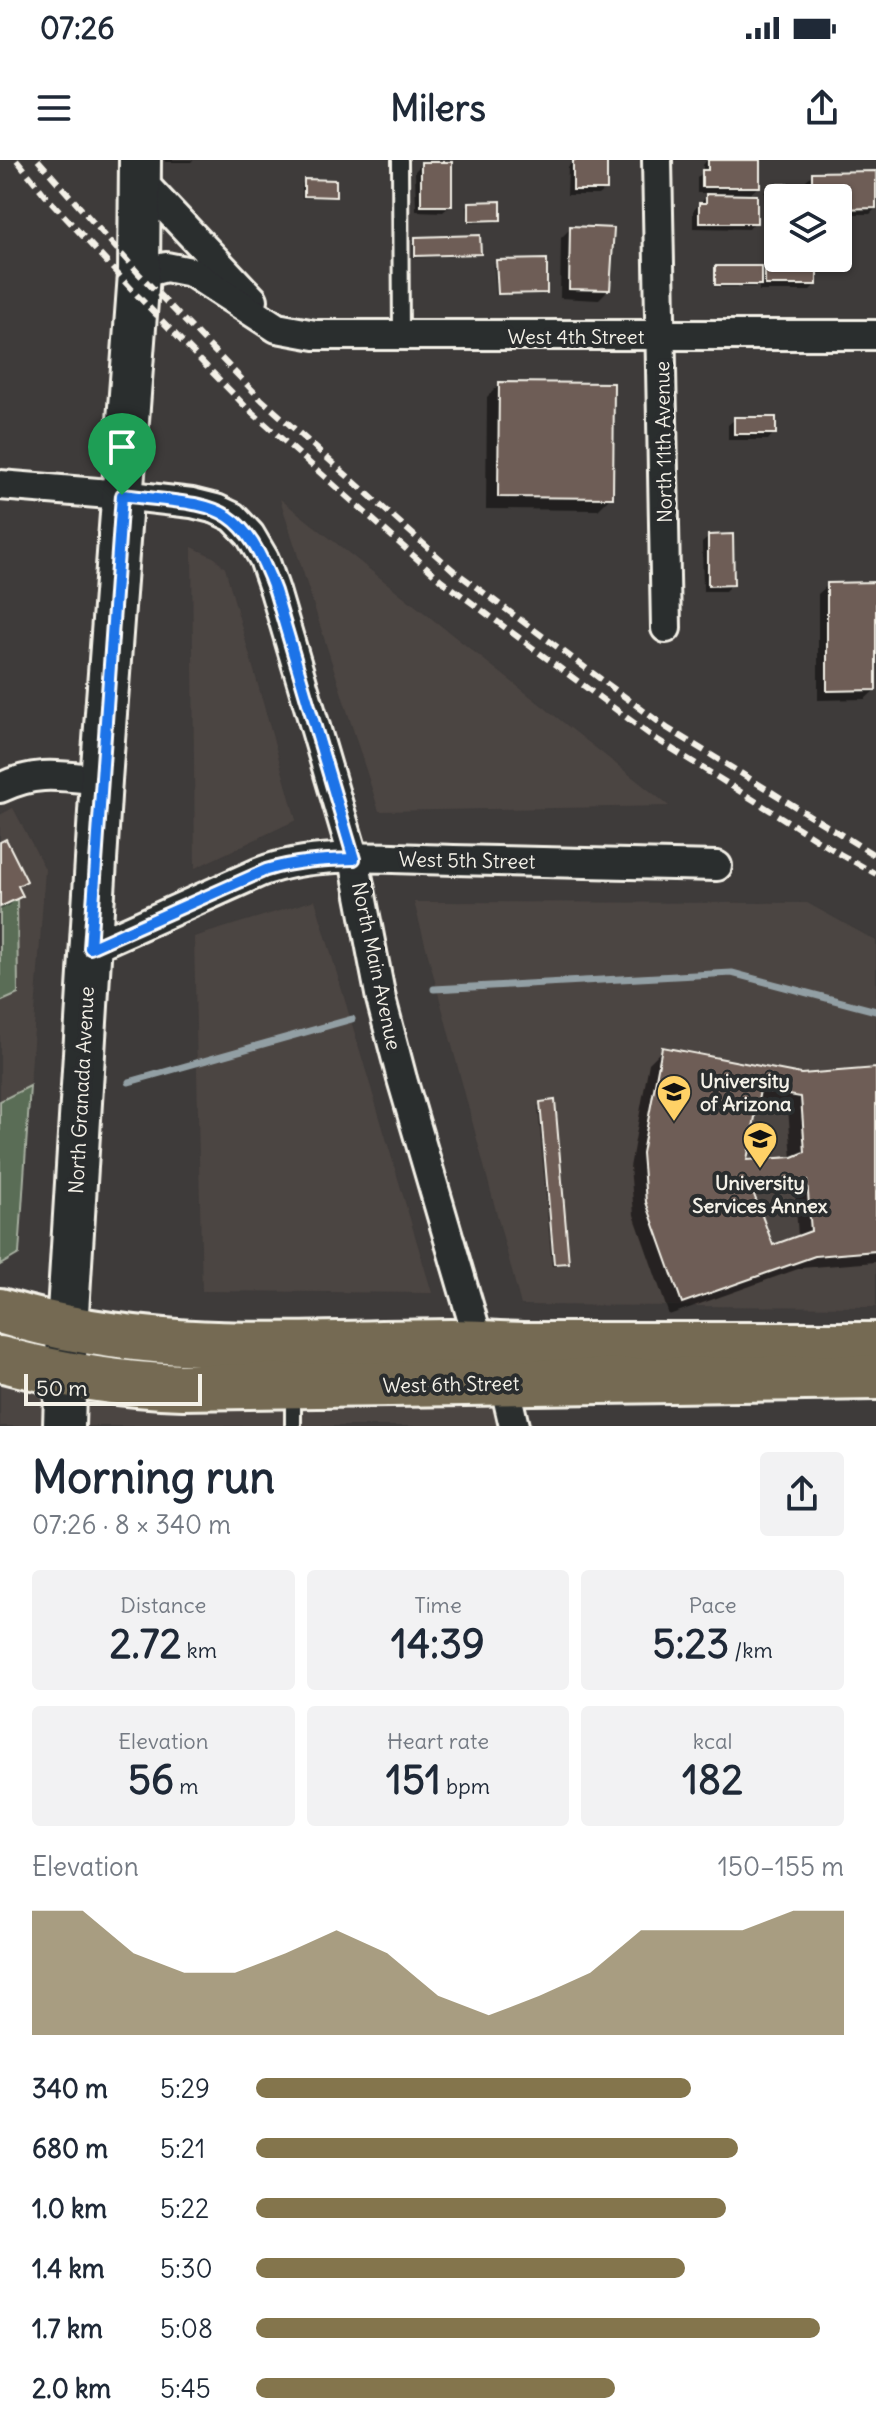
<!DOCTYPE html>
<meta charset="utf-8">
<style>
body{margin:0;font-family:Delius,sans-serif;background:#f2f2f3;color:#1f2937;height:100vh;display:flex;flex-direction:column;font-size:30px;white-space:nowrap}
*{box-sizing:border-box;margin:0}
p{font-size:26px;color:#747a83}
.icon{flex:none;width:44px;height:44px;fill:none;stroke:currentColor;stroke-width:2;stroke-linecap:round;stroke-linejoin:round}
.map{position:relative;height:1266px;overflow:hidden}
.panel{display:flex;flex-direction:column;background:#fff;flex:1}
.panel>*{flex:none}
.tools{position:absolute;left:764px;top:24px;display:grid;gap:16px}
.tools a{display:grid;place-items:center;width:88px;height:88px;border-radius:8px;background:#fff;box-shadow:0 2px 6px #0004;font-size:40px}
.scale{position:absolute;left:24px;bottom:20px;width:178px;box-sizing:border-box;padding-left:8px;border:4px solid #f4f1e8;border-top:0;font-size:22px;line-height:28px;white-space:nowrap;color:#f4f1e8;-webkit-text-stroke:6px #2a2d2e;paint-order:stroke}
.pin{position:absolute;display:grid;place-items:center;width:68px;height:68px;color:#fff;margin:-82px -34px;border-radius:50% 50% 50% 0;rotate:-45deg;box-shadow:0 0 8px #0007}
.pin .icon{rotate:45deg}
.round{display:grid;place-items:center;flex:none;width:84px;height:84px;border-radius:8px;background:#f2f2f3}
.summary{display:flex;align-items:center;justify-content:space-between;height:136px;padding:0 32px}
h1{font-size:44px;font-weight:700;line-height:60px}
.stats{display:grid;grid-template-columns:repeat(3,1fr);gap:12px;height:136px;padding:8px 32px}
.stats div{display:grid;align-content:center;border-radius:8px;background:#f2f2f3;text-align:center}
.stats b{font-size:40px;font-weight:700}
.stats small{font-size:22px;font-weight:400}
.stats p{font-size:22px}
.chart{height:224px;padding:16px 32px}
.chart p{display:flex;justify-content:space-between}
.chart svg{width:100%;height:144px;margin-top:8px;fill:#84754c;opacity:.7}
ul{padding:0 32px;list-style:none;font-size:26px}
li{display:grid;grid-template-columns:128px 96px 1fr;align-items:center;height:60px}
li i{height:20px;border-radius:10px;background:#84754c}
.status{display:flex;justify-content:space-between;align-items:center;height:56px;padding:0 40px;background:#fff;direction:ltr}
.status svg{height:22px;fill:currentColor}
header{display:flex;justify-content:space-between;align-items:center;height:104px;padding:0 32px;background:#fff;font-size:36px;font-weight:700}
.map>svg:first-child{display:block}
.built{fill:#4c4542}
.green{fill:#5a6d57;stroke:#a7afa0;stroke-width:2}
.shadow{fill:#0007;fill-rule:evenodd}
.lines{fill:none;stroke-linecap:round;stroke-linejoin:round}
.stream{stroke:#929fa4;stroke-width:7}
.building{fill:#6e5d56;stroke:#f4f1e8;stroke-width:2;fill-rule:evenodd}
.lane-casing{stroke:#f4f1e8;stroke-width:20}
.street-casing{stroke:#f4f1e8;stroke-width:34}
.secondary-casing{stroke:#f4f1e8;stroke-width:46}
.primary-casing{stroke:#f4f1e8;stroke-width:50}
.lane{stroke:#2a2d2e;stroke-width:14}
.street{stroke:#2a2d2e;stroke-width:28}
.secondary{stroke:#2a2d2e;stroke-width:40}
.primary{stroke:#746b52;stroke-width:44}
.rail{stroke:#f4f1e8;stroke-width:6;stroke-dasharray:12 6;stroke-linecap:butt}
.route-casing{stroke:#fff;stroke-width:16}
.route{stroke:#1a73e8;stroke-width:10}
.labels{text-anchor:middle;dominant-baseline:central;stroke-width:8;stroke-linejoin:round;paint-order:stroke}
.street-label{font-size:20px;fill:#f4f1e8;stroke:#2a2d2e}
.poi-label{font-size:20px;font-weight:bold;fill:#f4f1e8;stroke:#2a2d2e;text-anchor:start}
</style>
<div class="status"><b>07:26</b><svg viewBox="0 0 49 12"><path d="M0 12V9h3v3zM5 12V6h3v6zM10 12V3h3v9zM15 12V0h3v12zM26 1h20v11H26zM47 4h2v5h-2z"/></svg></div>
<header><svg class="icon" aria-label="menu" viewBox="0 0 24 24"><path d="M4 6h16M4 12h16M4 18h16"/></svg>Milers<svg class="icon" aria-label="share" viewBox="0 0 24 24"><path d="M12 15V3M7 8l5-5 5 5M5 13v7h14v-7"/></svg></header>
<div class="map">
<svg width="876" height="1266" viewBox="0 0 876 1266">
<rect width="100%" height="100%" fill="#3e3b3a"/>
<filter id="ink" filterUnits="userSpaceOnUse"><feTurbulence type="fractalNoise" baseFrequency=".0125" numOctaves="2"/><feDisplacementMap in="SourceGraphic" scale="16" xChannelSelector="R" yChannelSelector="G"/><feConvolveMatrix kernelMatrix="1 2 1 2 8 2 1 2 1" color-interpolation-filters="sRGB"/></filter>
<g filter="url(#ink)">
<!-- built -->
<g class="built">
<path d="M280 339 669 646 379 651Z"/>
<path d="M192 387 215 398 225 408 296 660 195 708Z"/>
<path d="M13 648 45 709 30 926 0 941V655Z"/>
<path d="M315 740 432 1133 202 1131 194 777Z"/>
<path d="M414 742 807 743 876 781V1147L521 1145Z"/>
<path d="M0 1182 183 1209 498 1202 514 1266H0Z"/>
</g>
<!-- green -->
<g class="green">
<path d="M17 739 18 834 0 842V748Z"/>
<path d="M30 926 19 1094 0 1105V941Z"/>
</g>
<!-- shadow -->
<g class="shadow">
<path d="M165 0H193L191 2H165Z"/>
<path d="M574 0 605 29 598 35H567L568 7Z"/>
<path d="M707 0H758V27L748 36 755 62 749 69 693 68V51L710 33H697V18L703 12V5Z"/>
<path d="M422 4 450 46 443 52 416 51 415 11Z"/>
<path d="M876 13V48L870 54H838V38H806V20L813 14Z"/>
<path d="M305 21 334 36 331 38H302V24Z"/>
<path d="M771 26 792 38H778V69L767 68 764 32Z"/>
<path d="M470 44 499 59 496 62 468 63 467 47Z"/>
<path d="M571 68 608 130 598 140 560 138 561 78Z"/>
<path d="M416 79 479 93 476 95 413 98V82Z"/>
<path d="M497 102 545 132 542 135H496L494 105Z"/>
<path d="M766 104 815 125 809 131H759V124L756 127H714V111L716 108H761Z"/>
<path d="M500 224 611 337 598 350 486 349 487 237Z"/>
<path d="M735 259 774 273 768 280H728V265Z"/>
<path d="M709 377 731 425 725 431H703L702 383Z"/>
<path d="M828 425 875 530 865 539 818 540V434Z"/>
<path d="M0 684 24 721 17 728 20 735 10 745 0 750Z"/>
<path d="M662 890 801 916 876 910V1102L801 1108 669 1155 634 1055 630 1007 649 903ZM756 944 788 949 792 999 744 1002ZM795 1032 798 1078 771 1087 752 1035Z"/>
<path d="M541 944 567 1102 564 1105 552 1106 538 946Z"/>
</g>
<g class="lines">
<!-- stream -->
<g class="stream">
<path d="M434 829 732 813 876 851"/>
<path d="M129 922 352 859"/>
</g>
</g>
<!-- building -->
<g class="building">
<rect x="573" y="0" width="34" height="30"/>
<path d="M708 0H760V27H702V10H708Z"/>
<rect x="421" y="2" width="31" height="44"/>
<path d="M876 11V48L838 49V38H812V12Z"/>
<path d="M304 19 336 20V37L304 36Z"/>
<path d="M770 24H794V38H778V63H773Z"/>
<path d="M706 34 757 35V63H699V43H706Z"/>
<path d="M501 41V60L469 61V42Z"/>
<path d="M570 66 614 68 610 130 569 129Z"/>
<path d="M480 75 481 94 415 96V77Z"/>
<path d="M547 99V133L498 134 496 100Z"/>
<rect x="765" y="102" width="52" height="23"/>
<rect x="715" y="106" width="46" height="19"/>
<path d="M499 222 614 223 613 338 498 337Z"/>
<rect x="734" y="257" width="42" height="17"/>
<path d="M733 374 734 425 708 426V375Z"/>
<path d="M876 422V530L827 531V423Z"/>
<path d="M6 679 27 721 18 726 23 736 0 747V682Z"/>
<path d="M662 887 801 914 876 908V1091L815 1096 682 1143 646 1042 642 993ZM760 930 801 937 805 992 793 997 747 1000ZM807 1020 811 1071 773 1085 750 1024Z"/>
<path d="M555 940 569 1103 554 1104 540 942Z"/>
</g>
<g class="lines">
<defs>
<g id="lane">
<path d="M400 0 401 177"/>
<path d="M293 1230V1266"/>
</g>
<g id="street">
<path d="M657 0 666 468"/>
<path d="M140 20 253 140"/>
<path d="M139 114 166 107 191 112 277 168 315 175H876"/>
<path d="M0 325 122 335 192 343 216 349 233 357 250 375 264 399 275 431 354 699 381 839 402 919 479 1182"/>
<path d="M0 628C37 610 61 616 101 620"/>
<path d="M90 788 260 712C317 690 393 699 454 700 542 702 629 704 717 706"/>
<path d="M504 1223 514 1266"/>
</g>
<path id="secondary" d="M64 1266 67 1168 101 620 139 114 140 0"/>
<g id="primary">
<path d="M0 1151C152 1197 296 1183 451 1182 478 1182 504 1185 530 1185 646 1185 761 1184 876 1185"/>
<path d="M0 1199C61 1215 120 1225 183 1227L876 1217"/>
</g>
</defs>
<!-- lane casing -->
<use href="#lane" class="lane-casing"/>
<!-- street casing -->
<use href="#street" class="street-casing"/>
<!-- secondary casing -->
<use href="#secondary" class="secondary-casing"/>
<!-- primary casing -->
<use href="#primary" class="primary-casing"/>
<!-- lane -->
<use href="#lane" class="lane"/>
<!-- street -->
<use href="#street" class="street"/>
<!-- secondary -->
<use href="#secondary" class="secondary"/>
<!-- primary -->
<use href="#primary" class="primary"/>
<!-- rail -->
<g class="rail">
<path d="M17 0 45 35 137 135 246 247 441 420 653 577 840 694 876 714"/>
<path d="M38 0 139 114 262 240 453 410 667 568 876 696"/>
</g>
</g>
</g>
<g class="lines" filter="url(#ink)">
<defs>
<path id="route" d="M122 335C212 347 240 335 275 431L354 699C323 700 295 701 266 710L90 788Z"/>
</defs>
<!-- route casing -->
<use href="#route" class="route-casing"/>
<!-- route -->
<use href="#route" class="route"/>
</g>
<!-- icons -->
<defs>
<symbol id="university-pin" viewBox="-11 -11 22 30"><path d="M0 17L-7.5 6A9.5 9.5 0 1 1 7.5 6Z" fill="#ffd166" stroke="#2a2d2e"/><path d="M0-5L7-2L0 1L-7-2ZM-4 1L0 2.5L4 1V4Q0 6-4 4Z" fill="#111"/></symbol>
</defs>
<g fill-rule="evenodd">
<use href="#university-pin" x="654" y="912" width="40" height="54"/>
<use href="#university-pin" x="740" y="959" width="40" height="54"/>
</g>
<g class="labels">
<!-- street labels -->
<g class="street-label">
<text x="576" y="176">West 4th Street</text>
<text transform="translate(663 282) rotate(-91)">North 11th Avenue</text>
<text transform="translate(467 700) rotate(1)">West 5th Street</text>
<text transform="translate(377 806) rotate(78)">North Main Avenue</text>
<text transform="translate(81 930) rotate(-87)">North Granada Avenue</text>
<text transform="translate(451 1224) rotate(-1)">West 6th Street</text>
</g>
<!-- poi labels -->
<g class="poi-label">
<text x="700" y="920">University<tspan x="700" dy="23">of Arizona</tspan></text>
<text x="760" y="1022" text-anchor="middle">University<tspan x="760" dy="23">Services Annex</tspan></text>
</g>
</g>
</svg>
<div class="tools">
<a><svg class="icon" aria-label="layers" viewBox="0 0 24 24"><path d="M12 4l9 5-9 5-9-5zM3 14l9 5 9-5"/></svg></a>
</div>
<div class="scale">50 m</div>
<div class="pin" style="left:122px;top:335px;background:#1e9e55"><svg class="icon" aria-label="arrive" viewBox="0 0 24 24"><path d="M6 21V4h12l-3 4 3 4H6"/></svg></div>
</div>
<section class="panel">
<div class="summary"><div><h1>Morning run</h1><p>07:26 · 8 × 340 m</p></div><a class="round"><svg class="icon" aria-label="share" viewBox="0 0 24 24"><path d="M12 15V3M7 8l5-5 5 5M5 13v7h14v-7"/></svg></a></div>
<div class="stats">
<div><p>Distance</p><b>2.72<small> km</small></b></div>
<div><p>Time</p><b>14:39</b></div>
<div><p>Pace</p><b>5:23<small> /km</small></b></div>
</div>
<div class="stats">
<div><p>Elevation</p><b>56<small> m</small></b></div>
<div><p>Heart rate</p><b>151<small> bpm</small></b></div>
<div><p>kcal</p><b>182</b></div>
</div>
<div class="chart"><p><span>Elevation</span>150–155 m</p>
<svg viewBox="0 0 160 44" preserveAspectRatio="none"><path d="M0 44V6L10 6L20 19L30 25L40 25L50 19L60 12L70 19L80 32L90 38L100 32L110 25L120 12L130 12L140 12L150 6L160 6V44z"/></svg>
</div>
<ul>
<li><b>340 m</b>5:29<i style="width:74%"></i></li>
<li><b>680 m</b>5:21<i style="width:82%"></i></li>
<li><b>1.0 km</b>5:22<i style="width:80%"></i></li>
<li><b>1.4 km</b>5:30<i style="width:73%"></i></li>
<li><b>1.7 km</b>5:08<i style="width:96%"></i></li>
<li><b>2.0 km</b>5:45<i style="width:61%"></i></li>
</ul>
</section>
